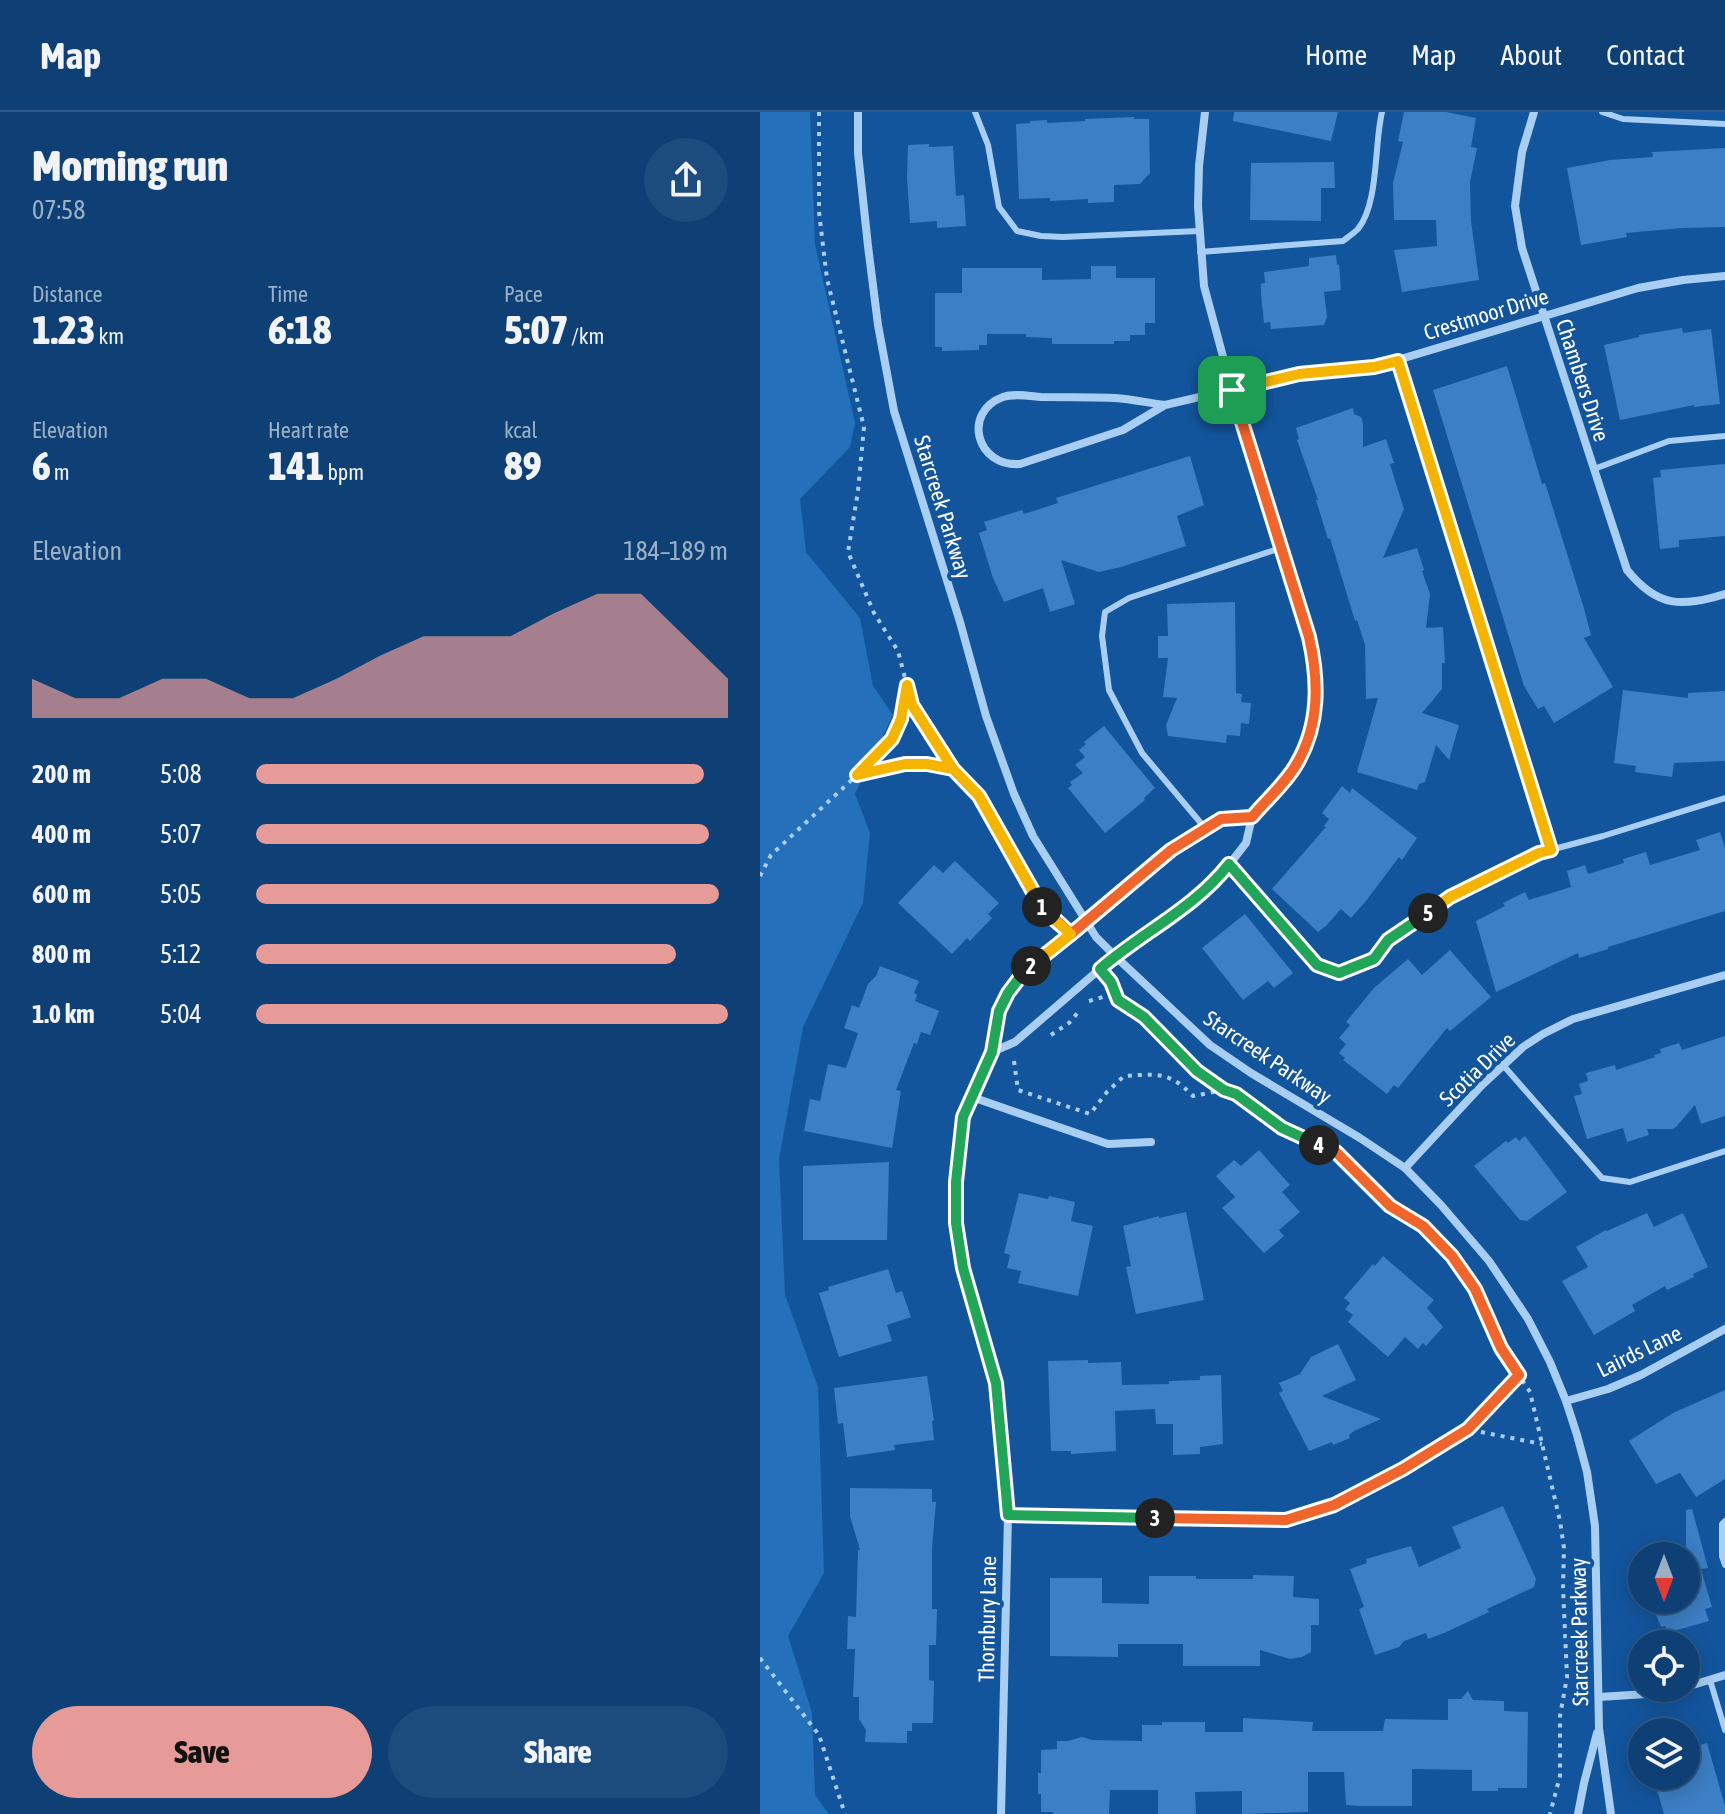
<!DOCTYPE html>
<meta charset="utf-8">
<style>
body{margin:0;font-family:"Asap Condensed",sans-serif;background:#1c4b7e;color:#f1f3f6;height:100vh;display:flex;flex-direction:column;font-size:30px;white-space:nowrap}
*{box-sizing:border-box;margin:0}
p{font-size:26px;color:#9bafc5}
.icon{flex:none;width:44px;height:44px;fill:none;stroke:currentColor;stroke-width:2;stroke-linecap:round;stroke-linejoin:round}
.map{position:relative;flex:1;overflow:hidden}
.side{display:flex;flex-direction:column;background:#0e4076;width:760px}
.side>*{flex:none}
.needle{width:52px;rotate:180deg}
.controls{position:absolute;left:868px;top:1430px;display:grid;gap:16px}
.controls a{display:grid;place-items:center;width:72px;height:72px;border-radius:50%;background:#0e4076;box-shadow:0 4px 20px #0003,0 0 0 2px #2e5988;font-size:40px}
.pin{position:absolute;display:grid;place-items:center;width:68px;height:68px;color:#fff;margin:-34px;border-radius:16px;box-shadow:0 4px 12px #0006}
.km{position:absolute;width:40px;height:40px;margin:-20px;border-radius:50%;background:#222;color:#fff;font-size:22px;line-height:40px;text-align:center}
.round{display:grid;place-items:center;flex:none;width:84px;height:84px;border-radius:42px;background:#1c4b7e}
.summary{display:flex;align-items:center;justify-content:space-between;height:136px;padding:0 32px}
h1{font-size:44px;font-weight:800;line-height:60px}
.stats{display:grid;grid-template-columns:repeat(3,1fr);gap:12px;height:136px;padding:8px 32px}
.stats div{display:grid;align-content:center}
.stats b{font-size:40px;font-weight:800}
.stats small{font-size:22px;font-weight:400}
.stats p{font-size:22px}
.chart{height:224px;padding:16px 32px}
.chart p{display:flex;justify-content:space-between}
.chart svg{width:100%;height:144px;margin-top:8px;fill:#e69b98;opacity:.7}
.button{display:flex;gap:16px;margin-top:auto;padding:16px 32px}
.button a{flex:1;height:92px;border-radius:48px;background:#e69b98;color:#111;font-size:32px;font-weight:800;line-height:92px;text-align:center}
.button a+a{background:#1c4b7e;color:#f1f3f6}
ul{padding:0 32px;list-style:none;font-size:26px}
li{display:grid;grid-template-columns:128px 96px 1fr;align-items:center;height:60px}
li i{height:20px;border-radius:10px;background:#e69b98}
header{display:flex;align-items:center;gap:48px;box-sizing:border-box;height:112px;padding:0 40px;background:#0e4076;border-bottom:2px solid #2e5988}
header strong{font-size:38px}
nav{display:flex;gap:44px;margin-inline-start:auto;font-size:28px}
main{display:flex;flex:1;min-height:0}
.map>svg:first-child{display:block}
.green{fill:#2570bb}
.building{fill:#3c7fc4}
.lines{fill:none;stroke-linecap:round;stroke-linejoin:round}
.path{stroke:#a9cef4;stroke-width:4;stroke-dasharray:4 6;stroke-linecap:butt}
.lane{stroke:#a9cef4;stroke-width:6}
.street{stroke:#a9cef4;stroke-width:8}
.split-1-casing{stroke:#fff;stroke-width:16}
.split-2-casing{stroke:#fff;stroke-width:16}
.split-3-casing{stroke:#fff;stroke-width:16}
.split-4-casing{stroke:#fff;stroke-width:16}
.split-5-casing{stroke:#fff;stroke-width:16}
.split-6-casing{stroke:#fff;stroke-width:16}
.split-1{stroke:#f0652b;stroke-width:10}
.split-2{stroke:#f5b400;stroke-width:10}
.split-3{stroke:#22a559;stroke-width:10}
.split-4{stroke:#f0652b;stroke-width:10}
.split-5{stroke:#22a559;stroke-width:10}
.split-6{stroke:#f5b400;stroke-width:10}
.labels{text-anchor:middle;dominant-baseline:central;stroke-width:8;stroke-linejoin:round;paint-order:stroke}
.street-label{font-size:22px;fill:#fff;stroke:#13559d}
</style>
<header>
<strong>Map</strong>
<nav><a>Home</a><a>Map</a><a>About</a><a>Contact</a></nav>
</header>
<main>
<section class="side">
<div class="summary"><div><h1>Morning run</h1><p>07:58</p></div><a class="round"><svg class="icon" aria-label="share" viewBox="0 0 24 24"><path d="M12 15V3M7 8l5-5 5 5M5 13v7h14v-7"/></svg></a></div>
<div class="stats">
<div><p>Distance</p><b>1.23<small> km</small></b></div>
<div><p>Time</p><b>6:18</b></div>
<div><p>Pace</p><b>5:07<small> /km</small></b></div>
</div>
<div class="stats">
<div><p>Elevation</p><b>6<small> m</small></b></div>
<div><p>Heart rate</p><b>141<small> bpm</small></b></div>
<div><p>kcal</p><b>89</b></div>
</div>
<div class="chart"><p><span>Elevation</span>184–189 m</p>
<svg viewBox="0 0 160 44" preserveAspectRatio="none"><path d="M0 44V32L10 38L20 38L30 32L40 32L50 38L60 38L70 32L80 25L90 19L100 19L110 19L120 12L130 6L140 6L150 19L160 32V44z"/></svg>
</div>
<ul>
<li><b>200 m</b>5:08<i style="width:95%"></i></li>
<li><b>400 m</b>5:07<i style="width:96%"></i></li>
<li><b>600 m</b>5:05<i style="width:98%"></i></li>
<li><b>800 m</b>5:12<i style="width:89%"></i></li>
<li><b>1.0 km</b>5:04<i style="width:100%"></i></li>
</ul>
<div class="button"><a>Save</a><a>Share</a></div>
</section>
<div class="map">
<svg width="965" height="1702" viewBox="0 0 965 1702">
<rect width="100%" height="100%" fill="#13559d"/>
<!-- green -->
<path class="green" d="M0 0H50L55 132 95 311 90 335 40 387 46 440 100 506 113 574 133 603 95 682 110 721 103 791 43 915 19 1047 25 1183 58 1275 64 1461 28 1524 52 1601 55 1683 69 1702H0Z"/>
<!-- building -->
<g class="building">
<path d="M474 0H578L571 29 473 9Z"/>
<path d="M644 0H686L716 6 711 35 717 36 710 70 711 109 719 168 642 180 634 138 677 134 676 108H634L633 71 643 30 638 29Z"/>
<path d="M374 5V7H389L390 61 380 72 354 73V90L328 91V87L290 89V86L259 87 256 12 270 11V9L287 8V11L325 9V7Z"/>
<path d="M169 32V35L193 34 196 84 204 83 206 114 177 116V109L150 111 147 65 148 33Z"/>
<path d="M965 36V115L922 116 866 121 867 125 821 133 807 56 850 48 893 45 892 40Z"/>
<path d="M574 50 575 76H561V109L490 108 491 51Z"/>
<path d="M576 143 577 153 579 152 581 178 564 180 567 205 564 213 511 217 510 210 504 211 501 182V172L505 171 504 160 549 154V146Z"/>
<path d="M331 154H356V166H395V211H385V223H370V229H354V232H292V226L266 225V222H227V233H219V238L182 239V235H175V181H202V156H282V168L331 167Z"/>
<path d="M922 216 923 221 951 217 960 292 934 295V293L860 308 844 233 879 225V223Z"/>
<path d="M747 254 782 372 785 371 823 493 831 523 824 526 853 575 794 611 784 594 778 597 764 574 673 278Z"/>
<path d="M593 296 594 302 601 305 603 311V335L626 327 634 351 630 352 644 397 623 446 657 436 664 458 662 459 670 482 666 516 683 515 685 551H682V577L662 601 699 613 689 648 676 633 665 670 659 672 657 678 597 660 618 586 606 587 605 533 597 508 595 509 570 426 568 427 556 388H558L537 328 539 327 536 316Z"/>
<path d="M430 344 444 393 417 404 426 434 361 455 339 460 301 448 315 492 290 500 283 476 244 490 233 466 219 421 227 418 224 410 262 398 264 402 298 391 296 386Z"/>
<path d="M965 352V424L919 428V435L900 437 893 366 901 365 900 358Z"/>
<path d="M475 490 476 581 482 582 481 590 491 591 489 612 481 611 480 624 467 623 466 631 408 624 406 613 417 586 403 585 408 546H398V524H408L407 492Z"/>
<path d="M863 578 928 586V581L965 579V649L914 651 912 665 875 660 876 654 854 651Z"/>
<path d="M344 614 395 676 384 686 385 688 345 721 308 676 312 673 310 670 323 661 315 653 325 645 319 638 326 632 324 630Z"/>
<path d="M582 674 590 681 592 676 657 726 642 748 639 745 606 789 591 806 581 797 566 814 558 820 512 777 566 715 564 714 569 707 562 701Z"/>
<path d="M960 720 965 736V799L848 835V837L819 846 818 841 736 880 716 809 745 794 743 791 765 780 769 788 811 775 807 759 825 753 828 762 864 751 863 747 886 740 890 753 940 738 936 728Z"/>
<path d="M195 749 239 791 228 802 232 806 210 829 207 826 192 842 138 791 174 753 183 761Z"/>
<path d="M485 802 533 861 514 876 508 869 483 888 442 836Z"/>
<path d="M690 838 731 885 690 919 687 916 638 976 634 973 627 982 583 948 585 946 579 941 586 932 579 926 590 913 586 910 614 876 648 847 662 863Z"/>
<path d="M120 854 159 869 154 881 157 883 155 889 179 899 170 923 161 920 157 932 154 931 136 978 141 979 132 1036 44 1019 50 987 60 989 68 952 86 956 98 921 84 916 92 893 99 896 108 872 116 864Z"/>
<path d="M965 924V1004L941 1012 935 993 916 1015 912 1017H887L889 1023 867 1030 863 1016 827 1027 814 984 822 982 819 972 828 969 826 961 855 953 856 958 895 945 894 943 901 941 900 937 919 931 922 938Z"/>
<path d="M765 1024 807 1080 767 1109 760 1108 714 1054 746 1029 748 1031 756 1025 759 1029Z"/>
<path d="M499 1038 530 1073 522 1080 540 1100 519 1118 524 1124 504 1141 462 1096 475 1085 456 1064 474 1048 481 1054Z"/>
<path d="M129 1050 127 1128H43V1054Z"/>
<path d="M259 1081 288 1087 289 1084 315 1090 311 1109 333 1114 318 1184 258 1171 261 1159 247 1156 250 1143 244 1141Z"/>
<path d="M426 1100 444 1188 376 1202 366 1155 371 1154 363 1114 399 1104V1106Z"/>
<path d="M887 1101 894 1115 923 1101 948 1155 933 1162 934 1165 907 1178 905 1174 872 1193 875 1199 834 1223 802 1169 828 1155 816 1135 846 1118 847 1119Z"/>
<path d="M623 1144 674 1188 667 1196 683 1215 666 1234 663 1231 658 1237 645 1225 628 1245 588 1210 593 1203 585 1197 590 1191 584 1186 613 1152 615 1154Z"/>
<path d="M128 1157 136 1181 142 1179 151 1205 127 1213 132 1229 79 1245 59 1181 69 1178 68 1175Z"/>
<path d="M578 1232 596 1268 562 1284 621 1307 594 1319 589 1323 590 1326 573 1333 572 1330 549 1339 519 1281 523 1279 519 1271 540 1262 551 1245Z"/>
<path d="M328 1248V1251L361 1250 362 1273 409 1272V1269L440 1268V1264L461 1263 463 1332 440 1335V1342L413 1343V1312H396L395 1297 355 1299 356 1339 311 1342V1339H291L288 1249Z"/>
<path d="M167 1264 174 1308 172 1309 174 1328 134 1333 135 1338 87 1345 83 1311 78 1312 74 1276Z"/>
<path d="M965 1278V1367L936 1385 920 1361 896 1372 869 1329 913 1301Z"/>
<path d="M90 1376 172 1377V1390H176L172 1436V1497H177L176 1533H169V1568L174 1569 173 1611H152V1619H147V1631L105 1630 106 1618 99 1607V1585H93L95 1537H87L88 1504 96 1505 98 1438H100L90 1404Z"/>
<path d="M743 1394 776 1467 774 1475 727 1497 729 1500 684 1521 668 1527 666 1521 644 1529 639 1535 615 1543 599 1497 604 1495 590 1457 607 1451 606 1447 651 1434 659 1455 701 1436 692 1415Z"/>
<path d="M932 1397 948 1456 941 1457 952 1495 945 1497 949 1509 907 1521 905 1514 901 1515 890 1488H926V1398Z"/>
<path d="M493 1463 534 1464 533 1485 559 1487V1513H551V1540L542 1545 530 1547 500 1538V1554H423V1532H358V1545L290 1544V1466H342V1491L389 1492V1464H436V1467H493Z"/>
<path d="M708 1579 713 1588 744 1589V1599L768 1600 767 1676H738V1679H712V1658L652 1657V1694H600L586 1693 584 1660H548V1700L482 1702V1679L435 1680 436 1702H398V1678H350L349 1702H293V1700H281V1682H278V1661H281V1638L297 1637V1629H308L322 1625 332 1628 382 1629V1613H402V1610H445V1620H483V1606L553 1610 552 1619H623L625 1607 688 1608V1587H701Z"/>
<path d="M947 1631 965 1694V1702H904L893 1664H926V1637Z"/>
</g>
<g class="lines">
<!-- path -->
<g class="path">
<path d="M59 0V100L67 167 104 315 98 379 88 440 114 501 138 539 152 593 193 657 219 684 283 798 299 811"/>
<path d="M101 662 145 652H167L193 657"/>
<path d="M0 764 11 743 97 663 132 627 141 607 146 575"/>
<path d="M350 868 357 886"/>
<path d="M329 889 350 883 384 905 437 959 464 978 476 982 522 1016 576 1040 630 1094 663 1114 692 1144 715 1177 741 1236 770 1280 800 1409 804 1436 803 1476 807 1565 800 1604V1664L790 1702"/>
<path d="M291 923 309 911 320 898"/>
<path d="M254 949 258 978 330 1002 347 980 364 964C397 962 409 959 433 984L464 978"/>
<path d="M718 1307 758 1263"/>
<path d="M721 1320 782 1332"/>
<path d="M0 1546 59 1623 85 1702"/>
</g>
<!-- lane -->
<g class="lane">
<path d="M215 0 228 33 239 95 257 119 281 124 303 125 439 119"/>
<path d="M842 0 863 7 965 12"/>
<path d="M440 140 583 129C588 125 594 121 598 117 619 91 614 33 622 0"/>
<path d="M638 249 791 738"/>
<path d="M834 357 909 329 965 324"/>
<path d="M445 716 382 641 349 578 342 524 345 500 369 486 521 436"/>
<path d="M469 752 557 853 579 861 614 847 628 828 690 785 779 741 843 724 965 686"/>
<path d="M743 953 842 1066 870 1070 965 1039"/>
<path d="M965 1409 962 1412V1444L965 1453"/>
<path d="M950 1568 965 1618"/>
</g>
<!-- street -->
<g class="street">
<path d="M98 0V41L108 134 118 213 134 299 200 510 226 604 254 682 273 724 336 825 355 844 450 933 491 961 600 1026 645 1056 681 1093 729 1149 768 1207 790 1250 806 1289 817 1323 827 1360 835 1414 839 1616 851 1702"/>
<path d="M774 0 762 40 755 94 762 136 867 458C898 496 921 495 965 482"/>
<path d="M405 293C388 291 372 287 355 286 331 285 305 285 281 285 269 284 254 281 243 285 202 300 216 355 260 352L363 318 405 293 539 262 614 255 878 176 923 168 965 164"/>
<path d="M232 940 255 930 355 844 434 787 465 758 486 731 492 705 535 655 546 634 553 610 557 579 555 551 549 525 472 278 444 174 438 94 439 54 445 0"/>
<path d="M212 985 348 1032 391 1030"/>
<path d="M645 1056 722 973 763 935 783 922 813 907 965 863"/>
<path d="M806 1289 848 1277 881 1263 965 1217"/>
<path d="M248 1403 526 1408 574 1393 643 1357 708 1317"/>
<path d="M926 1575 965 1563"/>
<path d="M839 1585 902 1581 922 1576"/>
<path d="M241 1702 248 1403 236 1271 203 1156 196 1111V1070L203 1005 232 940 239 899 248 881 263 861 411 738 461 707 492 705"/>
<path d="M818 1702 824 1671 837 1621"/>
</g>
</g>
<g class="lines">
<defs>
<path id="split-1" d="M282 795 311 822 411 738 461 707 492 705C506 688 525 672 536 653 560 613 559 569 549 525L472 278"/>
<path id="split-2" d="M271 854 311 822 283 798 219 684 193 657 167 652H145L97 663 132 627 141 607 147 573 152 593 193 657 219 684 282 795"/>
<path id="split-3" d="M271 854 263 861 248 881 239 899 232 940 203 1005 196 1070V1111L203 1156 236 1271 248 1403 395 1406"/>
<path id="split-4" d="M395 1406 526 1408 574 1393 643 1357 708 1317 759 1263 741 1236 715 1177 692 1144 663 1114 630 1094 576 1040 559 1033"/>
<path id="split-5" d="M559 1033 522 1016 476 982 464 978 437 959 384 905 358 888 351 870 340 857C381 821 435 796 469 752L557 853 579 861 614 847 628 828 668 801"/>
<path id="split-6" d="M472 278 539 262 614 255 638 249 791 738 779 741 690 785 668 801"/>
</defs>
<!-- split-1 casing -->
<use href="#split-1" class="split-1-casing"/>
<!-- split-2 casing -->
<use href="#split-2" class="split-2-casing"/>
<!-- split-3 casing -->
<use href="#split-3" class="split-3-casing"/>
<!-- split-4 casing -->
<use href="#split-4" class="split-4-casing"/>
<!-- split-5 casing -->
<use href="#split-5" class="split-5-casing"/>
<!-- split-6 casing -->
<use href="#split-6" class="split-6-casing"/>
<!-- split-1 -->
<use href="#split-1" class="split-1"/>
<!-- split-2 -->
<use href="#split-2" class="split-2"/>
<!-- split-3 -->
<use href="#split-3" class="split-3"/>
<!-- split-4 -->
<use href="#split-4" class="split-4"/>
<!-- split-5 -->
<use href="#split-5" class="split-5"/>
<!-- split-6 -->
<use href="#split-6" class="split-6"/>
</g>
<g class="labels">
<!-- street labels -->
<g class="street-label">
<text transform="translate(726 202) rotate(-17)">Crestmoor Drive</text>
<text transform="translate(823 268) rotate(72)">Chambers Drive</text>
<text transform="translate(183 395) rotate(73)">Starcreek Parkway</text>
<text transform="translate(508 945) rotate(34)">Starcreek Parkway</text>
<text transform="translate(717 957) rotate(-44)">Scotia Drive</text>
<text transform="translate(879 1239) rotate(-26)">Lairds Lane</text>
<text transform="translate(227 1507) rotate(-89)">Thornbury Lane</text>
<text transform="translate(819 1520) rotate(-91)">Starcreek Parkway</text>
</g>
</g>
</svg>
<div class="controls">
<a><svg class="needle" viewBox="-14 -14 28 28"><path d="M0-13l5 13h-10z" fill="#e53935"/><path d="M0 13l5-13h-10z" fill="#9bafc5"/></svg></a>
<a><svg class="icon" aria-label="locate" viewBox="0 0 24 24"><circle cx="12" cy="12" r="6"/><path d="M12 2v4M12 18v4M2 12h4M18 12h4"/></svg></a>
<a><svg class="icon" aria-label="layers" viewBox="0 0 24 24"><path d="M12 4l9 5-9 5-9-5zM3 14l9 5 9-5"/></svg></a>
</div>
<div class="pin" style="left:472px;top:278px;background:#1e9e55"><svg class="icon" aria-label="arrive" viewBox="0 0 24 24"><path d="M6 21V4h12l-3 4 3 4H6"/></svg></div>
<b class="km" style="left:282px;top:795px">1</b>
<b class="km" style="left:271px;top:854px">2</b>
<b class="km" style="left:395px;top:1406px">3</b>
<b class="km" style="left:559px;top:1033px">4</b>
<b class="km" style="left:668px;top:801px">5</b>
</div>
</main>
